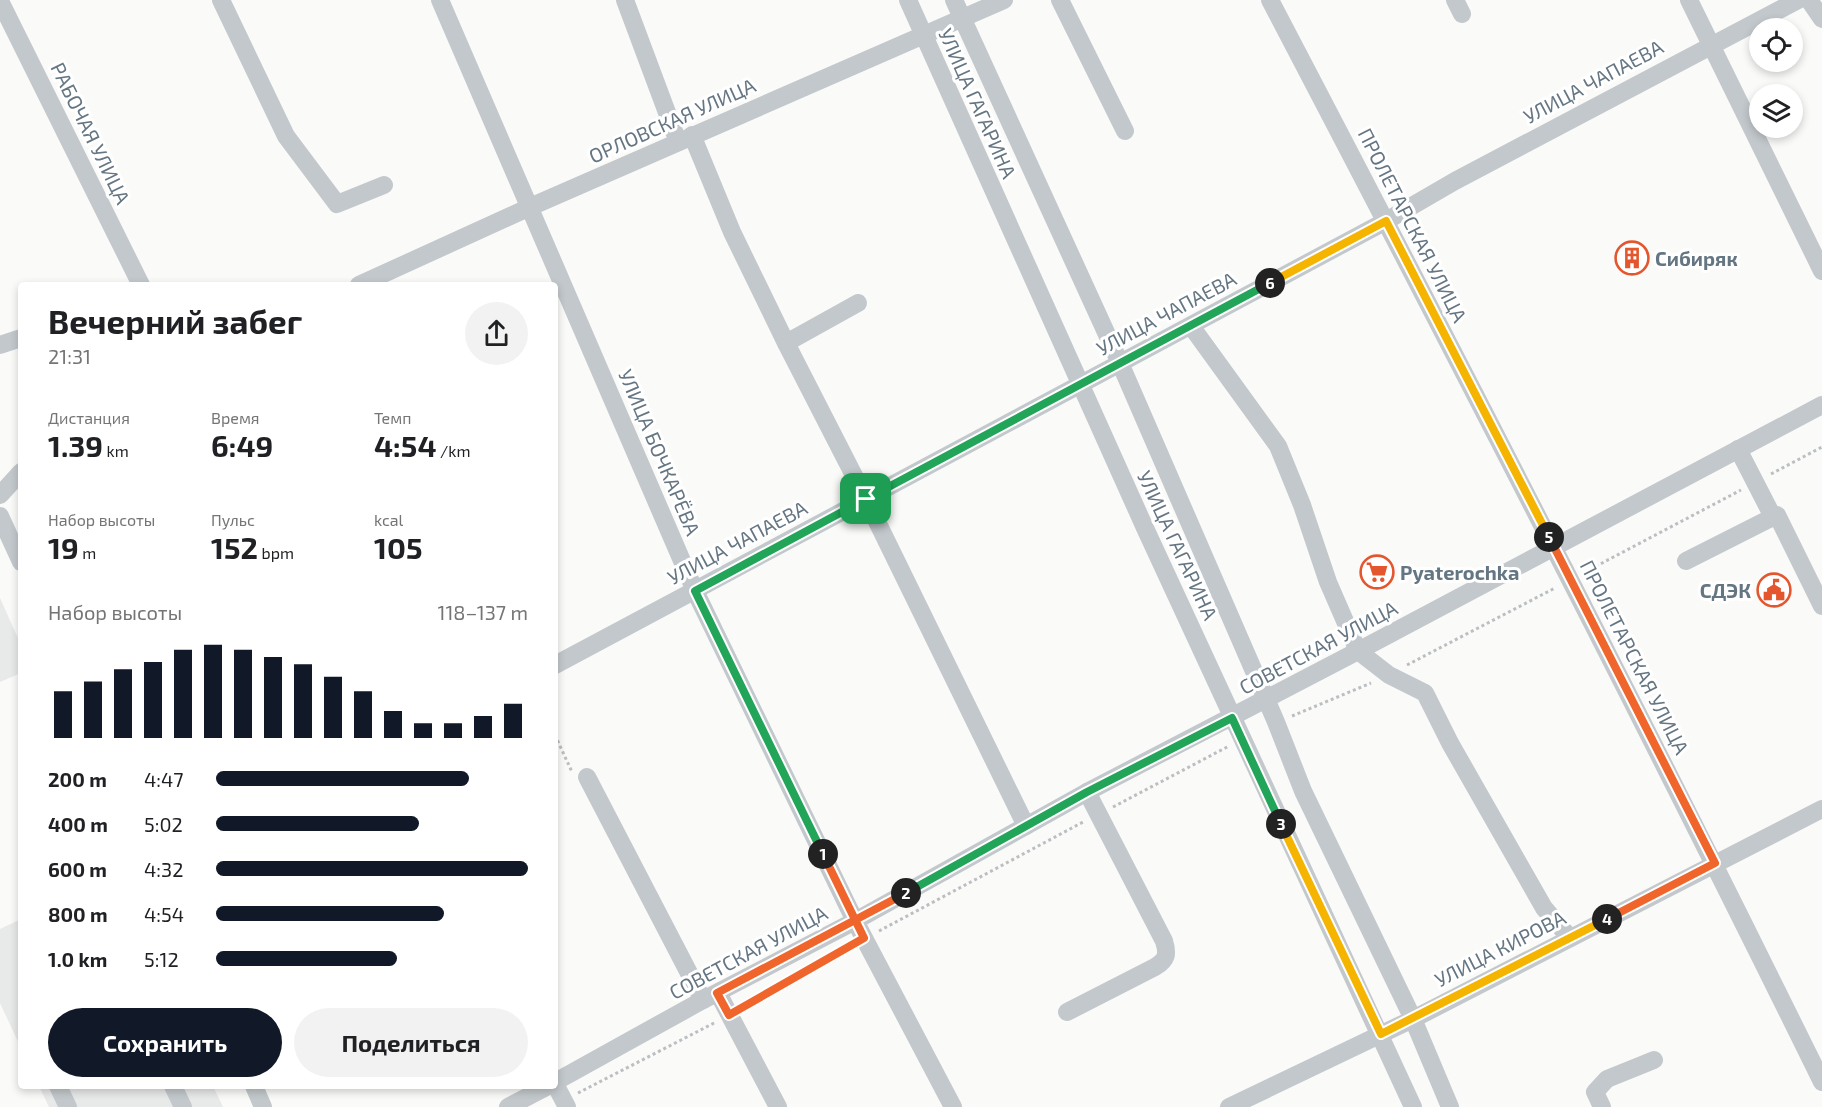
<!DOCTYPE html>
<html lang="ru">
<meta charset="utf-8">
<style>
body{margin:0;font-family:"Exo 2",sans-serif;background:#f2f2f2;color:#202124;height:100vh;display:flex;flex-direction:column;font-size:22px;white-space:nowrap}
*{box-sizing:border-box;margin:0}
p{font-size:20px;color:#757577}
.icon{flex:none;width:33px;height:33px;fill:none;stroke:currentColor;stroke-width:2;stroke-linecap:round;stroke-linejoin:round}
.map{position:relative;flex:1;overflow:hidden}
.drawer{position:absolute;left:18px;top:282px;width:540px;height:807px;display:flex;flex-direction:column;background:#fff;border-radius:6px;box-shadow:0 3px 9px #0003}
.drawer>*{flex:none}
.controls{position:absolute;left:1749px;top:18px;display:grid;gap:12px}
.controls a{display:grid;place-items:center;width:54px;height:54px;border-radius:50%;background:#fff;box-shadow:0 3px 9px #0003;font-size:30px}
.pin{position:absolute;display:grid;place-items:center;width:51px;height:51px;color:#fff;margin:-26px;border-radius:12px;box-shadow:0 3px 9px #0006}
.km{position:absolute;width:30px;height:30px;margin:-15px;border-radius:50%;background:#222;color:#fff;font-size:16px;line-height:30px;text-align:center}
.round{display:grid;place-items:center;flex:none;width:63px;height:63px;border-radius:32px;background:#f2f2f2}
.overview{display:flex;align-items:center;justify-content:space-between;height:102px;padding:0 30px}
h1{font-size:33px;font-weight:700;line-height:45px}
.metrics{display:grid;grid-template-columns:repeat(3,1fr);gap:9px;height:102px;padding:6px 30px}
.metrics div{display:grid;align-content:center}
.metrics b{font-size:30px;font-weight:700}
.metrics small{font-size:16px;font-weight:400}
.metrics p{font-size:16px}
.chart{height:168px;padding:12px 30px}
.chart p{display:flex;justify-content:space-between}
.chart svg{width:100%;height:108px;margin-top:6px;stroke:#111827;stroke-width:6}
.primary-button{display:flex;gap:12px;margin-top:auto;padding:12px 30px}
.primary-button a{flex:1;height:69px;border-radius:36px;background:#111827;color:#fff;font-size:24px;font-weight:700;line-height:69px;text-align:center}
.primary-button a+a{background:#f2f2f2;color:#202124}
ul{padding:0 30px;list-style:none;font-size:20px}
li{display:grid;grid-template-columns:96px 72px 1fr;align-items:center;height:45px}
li i{height:15px;border-radius:8px;background:#111827}
.map>svg:first-child{display:block}
.built{fill:#e8e9e9}
.lines{fill:none;stroke-linecap:round;stroke-linejoin:round}
.path{stroke:#bbbfc2;stroke-width:3;stroke-dasharray:3 3;stroke-linecap:butt}
.minor{stroke:#c3c8cc;stroke-width:18}
.split-1-casing{stroke:#fff;stroke-width:12}
.split-2-casing{stroke:#fff;stroke-width:12}
.split-3-casing{stroke:#fff;stroke-width:12}
.split-4-casing{stroke:#fff;stroke-width:12}
.split-5-casing{stroke:#fff;stroke-width:12}
.split-6-casing{stroke:#fff;stroke-width:12}
.split-7-casing{stroke:#fff;stroke-width:12}
.split-1{stroke:#22a559;stroke-width:8}
.split-2{stroke:#f0652b;stroke-width:8}
.split-3{stroke:#22a559;stroke-width:8}
.split-4{stroke:#f5b400;stroke-width:8}
.split-5{stroke:#f0652b;stroke-width:8}
.split-6{stroke:#f5b400;stroke-width:8}
.split-7{stroke:#22a559;stroke-width:8}
.labels{text-anchor:middle;dominant-baseline:central;stroke-width:6;stroke-linejoin:round;paint-order:stroke}
.street-label{font-size:20px;fill:#657683;stroke:#fff}
.poi-label{font-size:20px;font-weight:bold;fill:#657683;stroke:#fff;text-anchor:start}
</style>
<div class="map">
<svg width="1822" height="1107" viewBox="0 0 1822 1107">
<rect width="100%" height="100%" fill="#fafaf8"/>
<!-- built -->
<g class="built">
<path d="M0 598 21 645V673L0 682Z"/>
<path d="M21 919V1048L0 1003V929Z"/>
<path d="M39 1086H213L223 1107H49Z"/>
</g>
<g class="lines">
<!-- path -->
<g class="path">
<path d="M1771 474 1822 447"/>
<path d="M1585 572 1741 490"/>
<path d="M1407 665 1555 588"/>
<path d="M1292 716 1371 683"/>
<path d="M555 735 572 772"/>
<path d="M1113 807 1229 746"/>
<path d="M879 931 1085 821"/>
<path d="M743 1007 850 947"/>
<path d="M578 1093 716 1022"/>
</g>
<!-- minor -->
<g class="minor">
<path d="M221 0 286 136 337 204 384 185"/>
<path d="M440 0 695 591 855 921 953 1107"/>
<path d="M625 0 678 142"/>
<path d="M908 0 1145 528 1413 1107"/>
<path d="M954 0 1120 363 1276 722 1303 791 1413 1019 1450 1107"/>
<path d="M1060 0 1125 131"/>
<path d="M1270 0C1458 359 1643 718 1822 1082"/>
<path d="M1455 0 1462 14"/>
<path d="M1689 0 1822 271"/>
<path d="M1809 0 1822 19"/>
<path d="M0 1 141 285"/>
<path d="M692 135 732 232 786 343 866 499 1026 826"/>
<path d="M359 285 530 207 1004 0"/>
<path d="M1191 326 1278 446 1302 505 1328 582 1358 651 1389 675 1425 693 1450 743 1544 908 1570 938"/>
<path d="M786 343 858 303"/>
<path d="M0 345 21 338"/>
<path d="M1738 449 1773 517"/>
<path d="M0 495 21 472"/>
<path d="M0 516 21 562"/>
<path d="M1686 561 1777 515 1822 606"/>
<path d="M555 665 1386 221 1455 181 1798 0"/>
<path d="M587 777 703 1000"/>
<path d="M718 993 778 1107"/>
<path d="M1067 1012 1155 967C1167 960 1168 954 1164 941L1087 792"/>
<path d="M555 1082 703 1000 855 921 1087 792 1358 651 1822 405"/>
<path d="M555 1084 567 1107"/>
<path d="M58 1086 68 1107"/>
<path d="M173 1086 183 1107"/>
<path d="M254 1086 263 1107"/>
<path d="M508 1107 548 1086"/>
<path d="M1229 1107 1413 1019 1822 809"/>
<path d="M1602 1107 1595 1092 1607 1079 1654 1060"/>
</g>
</g>
<g class="lines">
<defs>
<path id="split-1" d="M823 854 695 591 866 499"/>
<path id="split-2" d="M823 854 864 938 729 1015 717 993 906 893"/>
<path id="split-3" d="M906 893 1087 792 1232 718 1281 824"/>
<path id="split-4" d="M1281 824 1381 1034 1607 919"/>
<path id="split-5" d="M1549 537 1715 863 1607 919"/>
<path id="split-6" d="M1270 283 1386 221 1549 537"/>
<path id="split-7" d="M866 499 1270 283"/>
</defs>
<!-- split-1 casing -->
<use href="#split-1" class="split-1-casing"/>
<!-- split-2 casing -->
<use href="#split-2" class="split-2-casing"/>
<!-- split-3 casing -->
<use href="#split-3" class="split-3-casing"/>
<!-- split-4 casing -->
<use href="#split-4" class="split-4-casing"/>
<!-- split-5 casing -->
<use href="#split-5" class="split-5-casing"/>
<!-- split-6 casing -->
<use href="#split-6" class="split-6-casing"/>
<!-- split-7 casing -->
<use href="#split-7" class="split-7-casing"/>
<!-- split-1 -->
<use href="#split-1" class="split-1"/>
<!-- split-2 -->
<use href="#split-2" class="split-2"/>
<!-- split-3 -->
<use href="#split-3" class="split-3"/>
<!-- split-4 -->
<use href="#split-4" class="split-4"/>
<!-- split-5 -->
<use href="#split-5" class="split-5"/>
<!-- split-6 -->
<use href="#split-6" class="split-6"/>
<!-- split-7 -->
<use href="#split-7" class="split-7"/>
</g>
<!-- icons -->
<defs>
<symbol id="building-ring" viewBox="-11 -11 22 22"><circle r="9.5" fill="#fff" stroke="#e4572e" stroke-width="1.5"/><path d="M-4-6H4V6H1V3H-1V6H-4ZM-2.5-4.3h1.7v1.8h-1.7ZM.8-4.3h1.7v1.8H.8ZM-2.5-1h1.7V.8h-1.7ZM.8-1h1.7V.8H.8Z" fill="#e4572e"/></symbol>
<symbol id="supermarket-ring" viewBox="-11 -11 22 22"><circle r="9.5" fill="#fff" stroke="#e4572e" stroke-width="1.5"/><path d="M-6-5.5h2.5l.6 2H6L4.5 2H-2.5L-4.4-4H-6ZM-1.5 3.2a1.3 1.3 0 1 0 .1 0ZM3 3.2a1.3 1.3 0 1 0 .1 0Z" fill="#e4572e"/></symbol>
<symbol id="civic-ring" viewBox="-11 -11 22 22"><circle r="9.5" fill="#fff" stroke="#e4572e" stroke-width="1.5"/><path d="M-.6-6.5H3V-4.5H.6V-3L4-1V1h2V6H-6V1h2V-1L-.6-3ZM-1.2 2.5V6h2.4V2.5Z" fill="#e4572e"/></symbol>
</defs>
<g fill-rule="evenodd">
<use href="#building-ring" x="1613" y="239" width="38" height="38"/>
<use href="#supermarket-ring" x="1358" y="553" width="38" height="38"/>
<use href="#civic-ring" x="1755" y="571" width="38" height="38"/>
</g>
<g class="labels">
<!-- street labels -->
<g class="street-label">
<text transform="translate(1593 81) rotate(-28)">УЛИЦА ЧАПАЕВА</text>
<text transform="translate(978 103) rotate(66)">УЛИЦА ГАГАРИНА</text>
<text transform="translate(672 120) rotate(-24)">ОРЛОВСКАЯ УЛИЦА</text>
<text transform="translate(91 133) rotate(64)">РАБОЧАЯ УЛИЦА</text>
<text transform="translate(1413 225) rotate(63)">ПРОЛЕТАРСКАЯ УЛИЦА</text>
<text transform="translate(1166 313) rotate(-28)">УЛИЦА ЧАПАЕВА</text>
<text transform="translate(660 452) rotate(67)">УЛИЦА БОЧКАРЁВА</text>
<text transform="translate(737 542) rotate(-28)">УЛИЦА ЧАПАЕВА</text>
<text transform="translate(1178 545) rotate(65)">УЛИЦА ГАГАРИНА</text>
<text transform="translate(1318 647) rotate(-28)">СОВЕТСКАЯ УЛИЦА</text>
<text transform="translate(1635 657) rotate(63)">ПРОЛЕТАРСКАЯ УЛИЦА</text>
<text transform="translate(1500 948) rotate(-27)">УЛИЦА КИРОВА</text>
<text transform="translate(748 952) rotate(-28)">СОВЕТСКАЯ УЛИЦА</text>
</g>
<!-- poi labels -->
<g class="poi-label">
<text x="1655" y="258">Сибиряк</text>
<text x="1400" y="572">Pyaterochka</text>
<text x="1751" y="590" text-anchor="end">СДЭК</text>
</g>
</g>
</svg>
<div class="controls">
<a><svg class="icon" aria-label="locate" viewBox="0 0 24 24"><circle cx="12" cy="12" r="6"/><path d="M12 2v4M12 18v4M2 12h4M18 12h4"/></svg></a>
<a><svg class="icon" aria-label="layers" viewBox="0 0 24 24"><path d="M12 4l9 5-9 5-9-5zM3 14l9 5 9-5"/></svg></a>
</div>
<div class="pin" style="left:866px;top:499px;background:#1e9e55"><svg class="icon" aria-label="arrive" viewBox="0 0 24 24"><path d="M6 21V4h12l-3 4 3 4H6"/></svg></div>
<b class="km" style="left:823px;top:854px">1</b>
<b class="km" style="left:906px;top:893px">2</b>
<b class="km" style="left:1281px;top:824px">3</b>
<b class="km" style="left:1607px;top:919px">4</b>
<b class="km" style="left:1549px;top:537px">5</b>
<b class="km" style="left:1270px;top:283px">6</b>
<section class="drawer">
<div class="overview"><div><h1>Вечерний забег</h1><p>21:31</p></div><a class="round"><svg class="icon" aria-label="share" viewBox="0 0 24 24"><path d="M12 15V3M7 8l5-5 5 5M5 13v7h14v-7"/></svg></a></div>
<div class="metrics">
<div><p>Дистанция</p><b>1.39<small> km</small></b></div>
<div><p>Время</p><b>6:49</b></div>
<div><p>Темп</p><b>4:54<small> /km</small></b></div>
</div>
<div class="metrics">
<div><p>Набор высоты</p><b>19<small> m</small></b></div>
<div><p>Пульс</p><b>152<small> bpm</small></b></div>
<div><p>kcal</p><b>105</b></div>
</div>
<div class="chart"><p><span>Набор высоты</span>118–137 m</p>
<svg viewBox="0 0 160 44" preserveAspectRatio="none"><path d="M5 44V25M15 44V21M25 44V16M35 44V13M45 44V8M55 44V6M65 44V8M75 44V11M85 44V14M95 44V19M105 44V25M115 44V33M125 44V38M135 44V38M145 44V35M155 44V30"/></svg>
</div>
<ul>
<li><b>200 m</b>4:47<i style="width:81%"></i></li>
<li><b>400 m</b>5:02<i style="width:65%"></i></li>
<li><b>600 m</b>4:32<i style="width:100%"></i></li>
<li><b>800 m</b>4:54<i style="width:73%"></i></li>
<li><b>1.0 km</b>5:12<i style="width:58%"></i></li>
</ul>
<div class="primary-button"><a>Сохранить</a><a>Поделиться</a></div>
</section>
</div>
